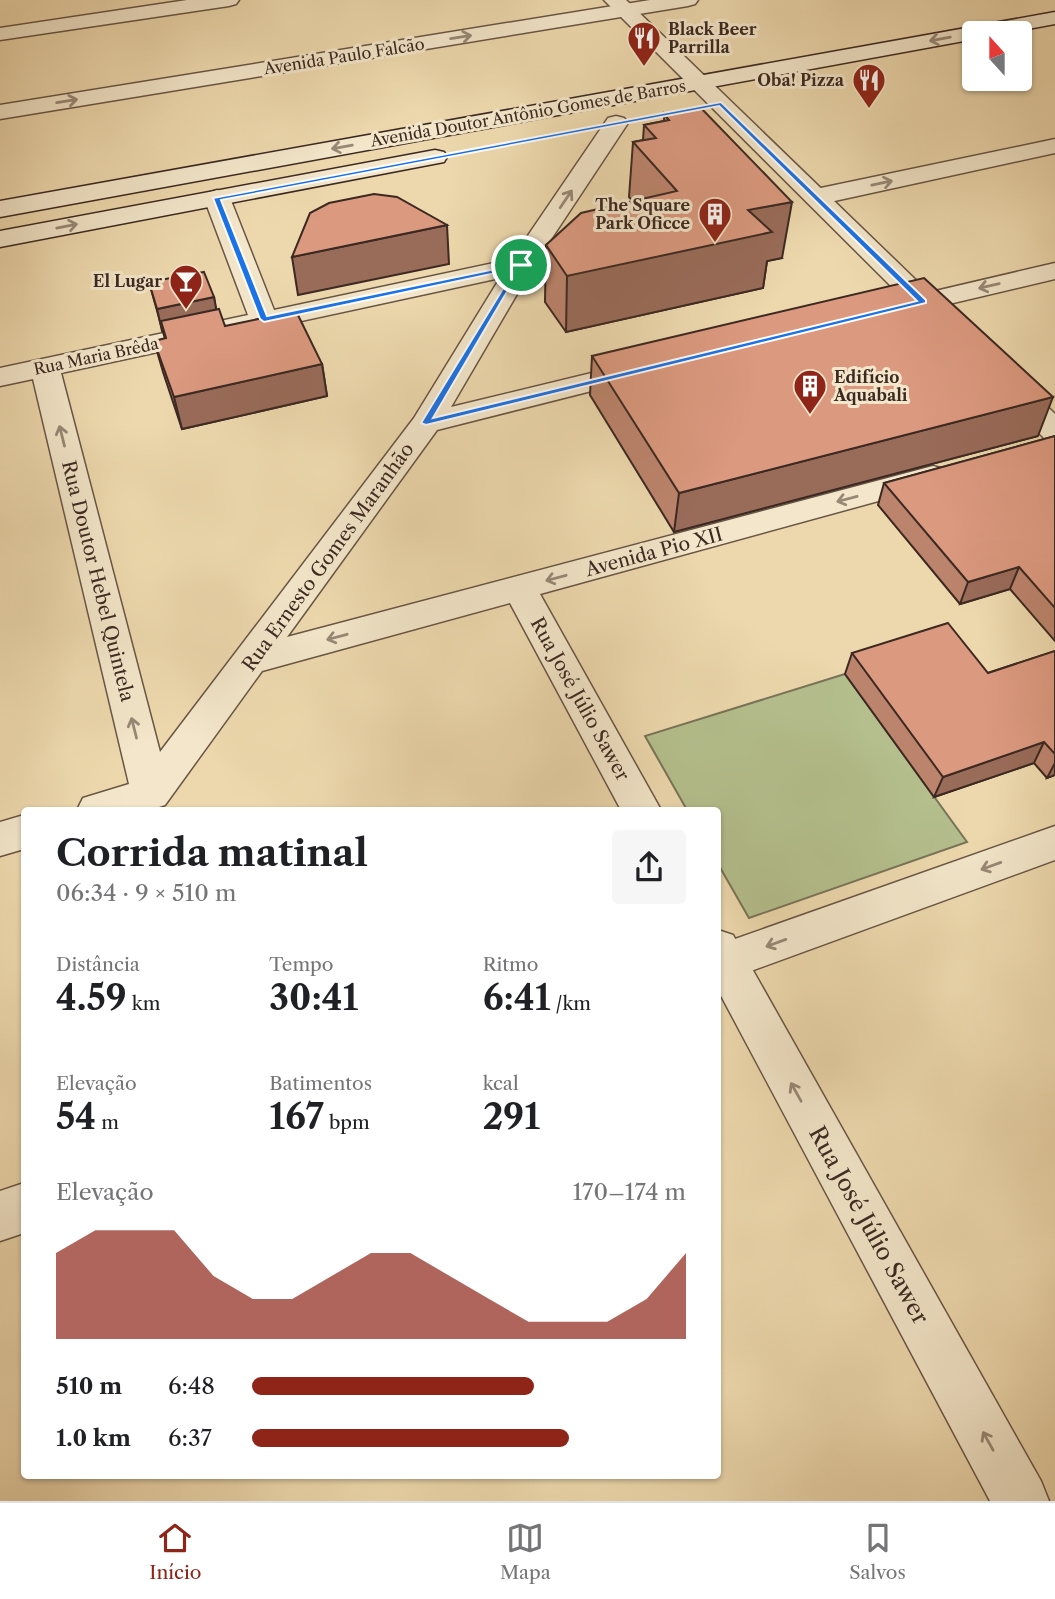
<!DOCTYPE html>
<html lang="pt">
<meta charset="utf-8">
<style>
body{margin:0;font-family:"Libre Caslon Text",serif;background:#f6f6f6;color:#202124;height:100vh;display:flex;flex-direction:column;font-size:26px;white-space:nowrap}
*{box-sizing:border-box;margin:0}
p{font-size:23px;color:#757577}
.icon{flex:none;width:38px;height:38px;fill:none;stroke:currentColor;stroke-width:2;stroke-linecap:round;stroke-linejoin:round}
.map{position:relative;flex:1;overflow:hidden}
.details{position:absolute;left:21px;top:807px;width:700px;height:672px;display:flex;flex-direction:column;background:#fff;border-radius:7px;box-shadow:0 2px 5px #0004}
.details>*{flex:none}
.needle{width:46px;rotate:339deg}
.tools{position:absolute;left:962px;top:21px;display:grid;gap:14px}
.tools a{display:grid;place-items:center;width:70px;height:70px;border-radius:7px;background:#fff;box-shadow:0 2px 5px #0004;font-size:35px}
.pin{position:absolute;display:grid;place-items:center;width:60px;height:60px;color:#fff;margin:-30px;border:4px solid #fff;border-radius:50%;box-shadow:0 2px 7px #0007}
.round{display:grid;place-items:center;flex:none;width:74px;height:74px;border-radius:7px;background:#f6f6f6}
.overview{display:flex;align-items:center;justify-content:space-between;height:119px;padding:0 35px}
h1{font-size:38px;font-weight:700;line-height:52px}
.figures{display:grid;grid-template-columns:repeat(3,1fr);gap:10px;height:119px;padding:7px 35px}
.figures div{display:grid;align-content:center}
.figures b{font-size:35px;font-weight:700}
.figures small{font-size:19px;font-weight:400}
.figures p{font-size:19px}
.chart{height:196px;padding:14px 35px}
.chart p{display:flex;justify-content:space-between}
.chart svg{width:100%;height:126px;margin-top:7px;fill:#8f2418;opacity:.7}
ul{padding:0 35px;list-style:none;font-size:23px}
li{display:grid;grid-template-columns:112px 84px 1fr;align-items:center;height:52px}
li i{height:18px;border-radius:9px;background:#8f2418}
.tabs{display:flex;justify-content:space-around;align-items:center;height:98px;border-top:2px solid #e0e0e0;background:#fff;font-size:19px;color:#757577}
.tabs a{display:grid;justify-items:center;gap:4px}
.tabs .selected{color:#8f2418}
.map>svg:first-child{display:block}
.green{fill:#b4bf8d;stroke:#787458;stroke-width:2}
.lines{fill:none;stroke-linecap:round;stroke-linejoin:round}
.minor-casing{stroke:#685545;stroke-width:3}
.tertiary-casing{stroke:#685545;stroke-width:3}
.secondary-casing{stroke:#3c2922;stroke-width:3}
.minor{fill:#f3e6ca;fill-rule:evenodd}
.tertiary{fill:#f3e6ca;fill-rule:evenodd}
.secondary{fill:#f3e6ca;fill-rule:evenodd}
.wall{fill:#bc846d;stroke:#3c2922;stroke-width:2}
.shaded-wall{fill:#996b59;stroke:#3c2922;stroke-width:2}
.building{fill:#db997f;stroke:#3c2922;stroke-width:2}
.oneway{stroke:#988876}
.route{fill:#1a73e8;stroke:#fff;stroke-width:2;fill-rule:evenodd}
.labels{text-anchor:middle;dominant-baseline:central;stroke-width:6;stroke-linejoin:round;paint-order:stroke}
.far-poi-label{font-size:16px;font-weight:bold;fill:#3c2922;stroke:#f3e6ca;text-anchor:end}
.far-street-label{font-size:16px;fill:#3c2922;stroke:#f3e6ca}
.street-label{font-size:19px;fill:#3c2922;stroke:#f3e6ca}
.near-street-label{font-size:23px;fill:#3c2922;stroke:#f3e6ca}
</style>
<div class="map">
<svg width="1055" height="1501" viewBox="0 0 1055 1501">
<rect width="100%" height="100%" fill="#edd8ad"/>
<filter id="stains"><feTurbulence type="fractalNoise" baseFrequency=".00286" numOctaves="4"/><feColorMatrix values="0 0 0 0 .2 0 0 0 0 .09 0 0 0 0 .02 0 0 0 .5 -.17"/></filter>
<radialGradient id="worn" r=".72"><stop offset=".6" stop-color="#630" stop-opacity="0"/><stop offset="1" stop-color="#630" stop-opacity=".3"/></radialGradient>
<!-- green -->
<path class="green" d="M845 674 967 842 749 918 718 864V810H687L645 736Z"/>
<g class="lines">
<defs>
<g id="minor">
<path d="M187 0H239L236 4 229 6 0 40V28Z"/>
<path d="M650 0H698L695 4 688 6 0 119V105Z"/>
<path d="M616 116 624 118 628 123 534 265 451 407 641 361 651 364 656 370 651 376 437 430 287 637 933 466 944 469 949 476 944 483 540 594 661 810H621L510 603 262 671 165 805 150 810H77L83 798 129 784 33 379 0 386V368L248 315 204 198 208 193 217 190 226 193 230 198 274 310 512 259 608 118ZM500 278 414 418 160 752 61 373Z"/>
<path d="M1055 139V153L816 205 807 202 803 197 807 192 816 189Z"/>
<path d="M1055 263V279L894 317 884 315 880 309 884 303Z"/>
<path d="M24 815V849L0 856V822Z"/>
<path d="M718 930 733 935 1041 1481 1049 1501H990L718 990Z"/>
</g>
<g id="tertiary">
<path d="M604 0H626L950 313 954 319 950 325 940 327 930 325Z"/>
<path d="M1006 374 1017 377 1055 414V441L1044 438 995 389 991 383 995 377Z"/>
<path d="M1055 826V860L718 983V945Z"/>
<path d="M24 1183V1233L0 1241V1191Z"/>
</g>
<g id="secondary">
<path d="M1055 12V24L1006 33H975V39L0 217V201Z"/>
<path d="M435 150 444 152 447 157 444 162 0 247V231Z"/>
</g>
</defs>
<!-- minor casing -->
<use href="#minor" class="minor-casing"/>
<!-- tertiary casing -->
<use href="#tertiary" class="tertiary-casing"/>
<!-- secondary casing -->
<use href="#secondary" class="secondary-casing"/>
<!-- minor -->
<use href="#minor" class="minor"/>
<!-- tertiary -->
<use href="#tertiary" class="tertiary"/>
<!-- secondary -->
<use href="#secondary" class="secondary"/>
</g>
<!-- wall -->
<g class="wall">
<path d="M664 114 782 258 767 261 763 288 566 332 545 302 546 245 633 201 629 197 633 142 643 140 644 125 664 121Z"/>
<path d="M149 282 214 297 216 310 225 326 322 364 327 396 182 429 163 372 154 341 165 339Z"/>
<path d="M592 356 1038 436 674 532 590 395Z"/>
<path d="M1055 436V641L1010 589 960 604 878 505 884 483Z"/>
<path d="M1055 651V775L1047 778 1034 763 934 797 845 674 852 653 988 673Z"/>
</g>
<!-- shaded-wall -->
<g class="shaded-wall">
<path d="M792 202 782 258 767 261 763 288 566 332 567 276 748 210Z"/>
<path d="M447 225 449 264 298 295 292 257Z"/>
<path d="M214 297 218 319 162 331 157 309Z"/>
<path d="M322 364 327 396 182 429 174 397Z"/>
<path d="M1053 397 1038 436 674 532 679 493Z"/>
<path d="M1019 567 1010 589 960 604 968 582Z"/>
<path d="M1044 742 1034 763 934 797 943 777Z"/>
<path d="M1055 763V775L1047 778Z"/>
</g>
<!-- building -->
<g class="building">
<path d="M701 108 792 202 748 210 772 232 567 276 546 245 581 213 677 191 633 142 656 138 644 125 669 120 664 114Z"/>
<path d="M374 194 397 197 447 225 292 257 310 213 329 203Z"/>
<path d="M204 272 214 297 157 309 149 282Z"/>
<path d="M924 278 1053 397 679 493 592 356Z"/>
<path d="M219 309 225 326 296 311 322 364 174 397 154 341 166 338 161 321Z"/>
<path d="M1055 436V608L1019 567 968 582 884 483Z"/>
<path d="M948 623 988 673 1055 651V754L1044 742 943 777 852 653Z"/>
</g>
<!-- one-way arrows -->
<defs><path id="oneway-shaft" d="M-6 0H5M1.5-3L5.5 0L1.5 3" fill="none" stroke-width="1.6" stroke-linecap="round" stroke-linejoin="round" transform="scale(1.75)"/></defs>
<g class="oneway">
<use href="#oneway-shaft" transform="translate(461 37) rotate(-9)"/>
<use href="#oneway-shaft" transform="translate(940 39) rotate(170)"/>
<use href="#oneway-shaft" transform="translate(67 101) rotate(-9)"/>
<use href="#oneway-shaft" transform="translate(342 147) rotate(170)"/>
<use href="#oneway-shaft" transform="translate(882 183) rotate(-12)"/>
<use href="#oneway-shaft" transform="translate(566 199) rotate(-56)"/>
<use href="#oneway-shaft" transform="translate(67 226) rotate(-11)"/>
<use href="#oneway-shaft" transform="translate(989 286) rotate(167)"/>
<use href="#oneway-shaft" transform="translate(62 436) rotate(-104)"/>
<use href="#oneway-shaft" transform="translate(847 499) rotate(165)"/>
<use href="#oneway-shaft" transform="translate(556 578) rotate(165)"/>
<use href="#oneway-shaft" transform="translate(337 637) rotate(165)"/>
<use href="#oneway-shaft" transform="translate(134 728) rotate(-104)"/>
<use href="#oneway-shaft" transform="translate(991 866) rotate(160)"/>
<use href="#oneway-shaft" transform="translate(776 943) rotate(160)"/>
<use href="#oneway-shaft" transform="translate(796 1092) rotate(-119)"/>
<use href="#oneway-shaft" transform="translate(988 1441) rotate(-119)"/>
</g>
<!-- route -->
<path class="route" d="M721 102 926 300V303L426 425 421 423 515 269 264 322 260 319 213 198ZM719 106 917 301 433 418 524 263 267 316 221 200Z"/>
<!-- icons -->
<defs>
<symbol id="restaurant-pin" viewBox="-11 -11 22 30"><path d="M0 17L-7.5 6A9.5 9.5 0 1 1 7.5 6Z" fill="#8f2418" stroke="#f3e6ca"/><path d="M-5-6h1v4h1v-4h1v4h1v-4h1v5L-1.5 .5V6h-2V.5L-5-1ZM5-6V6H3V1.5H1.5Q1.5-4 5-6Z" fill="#fff"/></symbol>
<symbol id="building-pin" viewBox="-11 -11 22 30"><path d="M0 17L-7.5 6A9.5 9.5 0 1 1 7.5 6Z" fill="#8f2418" stroke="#f3e6ca"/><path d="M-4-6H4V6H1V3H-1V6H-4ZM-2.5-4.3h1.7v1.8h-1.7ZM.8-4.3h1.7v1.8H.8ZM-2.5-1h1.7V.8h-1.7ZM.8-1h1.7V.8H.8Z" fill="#fff"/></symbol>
<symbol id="bar-pin" viewBox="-11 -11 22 30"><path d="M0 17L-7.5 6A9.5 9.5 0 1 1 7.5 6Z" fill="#8f2418" stroke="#f3e6ca"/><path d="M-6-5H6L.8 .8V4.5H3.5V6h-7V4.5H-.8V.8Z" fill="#fff"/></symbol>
</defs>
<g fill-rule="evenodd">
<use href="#restaurant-pin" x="625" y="19" width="38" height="52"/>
<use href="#restaurant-pin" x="850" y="61" width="38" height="52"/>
<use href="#building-pin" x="696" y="195" width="38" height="52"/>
<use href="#bar-pin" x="167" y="262" width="38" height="52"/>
<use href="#building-pin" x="791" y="367" width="38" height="52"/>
</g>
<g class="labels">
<!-- far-poi labels -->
<g class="far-poi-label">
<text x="668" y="29" text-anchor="start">Black Beer<tspan x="668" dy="18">Parrilla</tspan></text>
<text x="844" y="80">Oba! Pizza</text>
<text x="690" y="205">The Square<tspan x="690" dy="18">Park Oficce</tspan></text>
<text x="162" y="281">El Lugar</text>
<text x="834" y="377" text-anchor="start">Edifício<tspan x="834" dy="18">Aquabali</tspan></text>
</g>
<!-- far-street labels -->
<g class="far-street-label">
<text transform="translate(344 56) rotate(-9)">Avenida Paulo Falcão</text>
<text transform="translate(528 113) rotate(-10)">Avenida Doutor Antônio Gomes de Barros</text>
<text transform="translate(96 356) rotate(-12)">Rua Maria Brêda</text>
</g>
<!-- street labels -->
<g class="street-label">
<text transform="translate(654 552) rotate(-15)">Avenida Pio XII</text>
<text transform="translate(328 557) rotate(-54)">Rua Ernesto Gomes Maranhão</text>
<text transform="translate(98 581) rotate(76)">Rua Doutor Hebel Quintela</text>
<text transform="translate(580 699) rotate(61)">Rua José Júlio Sawer</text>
</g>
<!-- near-street labels -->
<g class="near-street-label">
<text transform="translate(869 1225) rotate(61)">Rua José Júlio Sawer</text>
</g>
</g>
<rect width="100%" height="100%" filter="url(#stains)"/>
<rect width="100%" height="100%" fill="url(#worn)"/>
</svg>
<div class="tools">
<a><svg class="needle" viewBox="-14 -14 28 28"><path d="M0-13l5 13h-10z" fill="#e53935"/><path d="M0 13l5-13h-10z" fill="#757577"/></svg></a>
</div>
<div class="pin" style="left:521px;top:265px;background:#1e9e55"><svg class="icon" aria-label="arrive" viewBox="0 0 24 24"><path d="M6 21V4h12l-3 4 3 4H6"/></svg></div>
<section class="details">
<div class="overview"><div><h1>Corrida matinal</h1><p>06:34 · 9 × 510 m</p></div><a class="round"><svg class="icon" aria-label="share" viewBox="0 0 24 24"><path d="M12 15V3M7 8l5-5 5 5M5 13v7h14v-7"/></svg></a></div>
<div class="figures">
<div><p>Distância</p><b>4.59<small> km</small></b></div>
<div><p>Tempo</p><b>30:41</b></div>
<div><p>Ritmo</p><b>6:41<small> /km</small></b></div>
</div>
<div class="figures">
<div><p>Elevação</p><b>54<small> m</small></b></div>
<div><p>Batimentos</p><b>167<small> bpm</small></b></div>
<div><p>kcal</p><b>291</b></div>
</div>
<div class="chart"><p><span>Elevação</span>170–174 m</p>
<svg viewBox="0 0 160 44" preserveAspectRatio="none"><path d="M0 44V14L10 6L20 6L30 6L40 22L50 30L60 30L70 22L80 14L90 14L100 22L110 30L120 38L130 38L140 38L150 30L160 14V44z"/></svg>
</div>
<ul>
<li><b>510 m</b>6:48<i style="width:65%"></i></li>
<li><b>1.0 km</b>6:37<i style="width:73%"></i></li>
</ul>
</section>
</div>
<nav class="tabs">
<a class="selected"><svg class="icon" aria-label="home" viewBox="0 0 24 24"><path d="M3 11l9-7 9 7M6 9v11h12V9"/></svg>Início</a>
<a><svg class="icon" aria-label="map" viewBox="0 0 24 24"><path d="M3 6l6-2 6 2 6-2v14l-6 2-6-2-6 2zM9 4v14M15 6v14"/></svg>Mapa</a>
<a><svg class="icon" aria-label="saved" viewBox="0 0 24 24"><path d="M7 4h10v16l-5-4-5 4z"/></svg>Salvos</a>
</nav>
